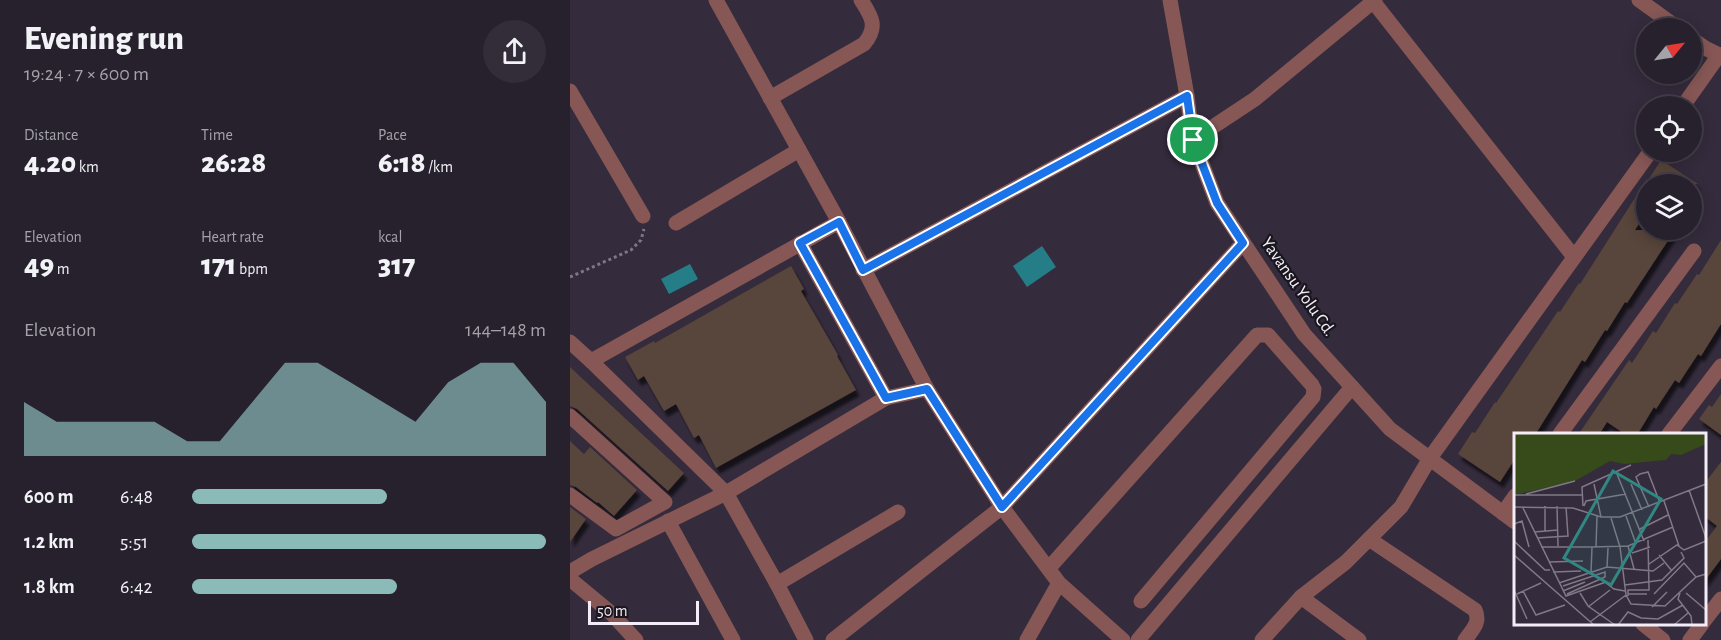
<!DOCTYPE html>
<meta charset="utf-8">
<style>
body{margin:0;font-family:"Alegreya Sans",sans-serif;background:#332d39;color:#f1f3f6;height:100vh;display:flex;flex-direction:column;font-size:22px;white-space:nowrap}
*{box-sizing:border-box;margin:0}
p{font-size:20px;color:#a4a3aa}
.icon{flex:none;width:33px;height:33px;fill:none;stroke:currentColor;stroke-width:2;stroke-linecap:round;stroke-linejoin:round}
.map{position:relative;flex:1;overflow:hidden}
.side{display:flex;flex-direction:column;background:#27202d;width:570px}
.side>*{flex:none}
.needle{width:39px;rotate:60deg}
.buttons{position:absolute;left:1066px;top:18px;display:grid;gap:12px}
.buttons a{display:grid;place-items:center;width:66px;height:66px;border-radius:50%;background:#27202d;box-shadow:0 3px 15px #0003,0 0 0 2px #433e49;font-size:30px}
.scale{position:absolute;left:18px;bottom:15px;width:111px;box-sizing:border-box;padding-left:6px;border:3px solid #f3edf8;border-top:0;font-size:16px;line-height:21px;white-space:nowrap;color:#f3edf8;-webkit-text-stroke:4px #19161d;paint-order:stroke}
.pin{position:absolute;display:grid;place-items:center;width:51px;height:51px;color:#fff;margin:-26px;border:3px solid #fff;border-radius:50%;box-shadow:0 2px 6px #0007}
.round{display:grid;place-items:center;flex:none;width:63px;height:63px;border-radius:32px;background:#332d39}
.headline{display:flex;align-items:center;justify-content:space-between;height:102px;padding:0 24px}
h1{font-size:33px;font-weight:800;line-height:45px}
.stats{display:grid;grid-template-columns:repeat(3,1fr);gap:9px;height:102px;padding:6px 24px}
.stats div{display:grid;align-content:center}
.stats b{font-size:30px;font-weight:800}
.stats small{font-size:16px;font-weight:400}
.stats p{font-size:16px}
.chart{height:168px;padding:12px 24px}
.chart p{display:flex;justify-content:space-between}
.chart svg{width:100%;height:108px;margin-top:6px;fill:#8bbbb9;opacity:.7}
ul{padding:0 24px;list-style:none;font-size:20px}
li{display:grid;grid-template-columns:96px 72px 1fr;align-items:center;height:45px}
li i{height:15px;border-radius:8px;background:#8bbbb9}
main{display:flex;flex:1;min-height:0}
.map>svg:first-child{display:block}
.water{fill:#257e87}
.building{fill:#58443b;filter:url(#shadow)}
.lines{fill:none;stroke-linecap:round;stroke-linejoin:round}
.path{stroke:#7f7786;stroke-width:3;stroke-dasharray:3 3;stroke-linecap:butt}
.minor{stroke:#865755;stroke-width:15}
.route-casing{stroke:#fff;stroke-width:12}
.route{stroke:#1a73e8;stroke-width:8}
.labels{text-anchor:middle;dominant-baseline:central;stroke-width:4.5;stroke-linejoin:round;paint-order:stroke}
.street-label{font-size:18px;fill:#f3edf8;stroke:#19161d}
.inset-road{fill:none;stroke:#807987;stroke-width:1.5}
.view{fill:#318883;fill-opacity:0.15;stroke:#318883;stroke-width:3}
.inset-edge{fill:none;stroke:#f3edf8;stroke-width:3}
</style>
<main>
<section class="side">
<div class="headline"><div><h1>Evening run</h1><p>19:24 · 7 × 600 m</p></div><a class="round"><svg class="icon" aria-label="share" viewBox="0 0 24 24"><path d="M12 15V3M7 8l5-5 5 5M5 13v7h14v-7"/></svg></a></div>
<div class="stats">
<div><p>Distance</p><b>4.20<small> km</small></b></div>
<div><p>Time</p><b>26:28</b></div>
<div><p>Pace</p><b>6:18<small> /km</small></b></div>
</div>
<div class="stats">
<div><p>Elevation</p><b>49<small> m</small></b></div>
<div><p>Heart rate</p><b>171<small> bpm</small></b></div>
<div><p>kcal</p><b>317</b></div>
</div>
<div class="chart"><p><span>Elevation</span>144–148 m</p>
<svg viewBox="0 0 160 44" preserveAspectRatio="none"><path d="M0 44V22L10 30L20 30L30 30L40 30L50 38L60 38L70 22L80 6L90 6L100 14L110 22L120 30L130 14L140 6L150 6L160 22V44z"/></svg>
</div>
<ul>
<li><b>600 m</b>6:48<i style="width:55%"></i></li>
<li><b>1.2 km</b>5:51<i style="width:100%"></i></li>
<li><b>1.8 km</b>6:42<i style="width:58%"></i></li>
</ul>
</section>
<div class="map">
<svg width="1151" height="640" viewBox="0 0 1151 640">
<defs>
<filter id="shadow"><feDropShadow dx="3.5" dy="6" stdDeviation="1.5" flood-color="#0009"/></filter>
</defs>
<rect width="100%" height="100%" fill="#342b3c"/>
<!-- water -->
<g class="water">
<path d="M472 246 486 267 457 287 443 266Z"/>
<path d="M120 264 128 279 99 294 91 279Z"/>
</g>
<!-- building -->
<g class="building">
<path d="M1091 160 1128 184H1077V211L1065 230H1105L1057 303 1055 302 1037 331 1035 330 1015 362 1012 360 965 435H945V459L930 482 888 454 902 432 905 433 925 402 926 403 988 311 990 312 1009 283 1010 284 1077 179V182Z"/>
<path d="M1151 240V324L1131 356 1128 354 1109 383 1105 380 1086 409 1084 407 1067 435H1056L1037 422 1029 435H1008L1059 360 1062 363 1083 331 1086 333 1105 303 1107 304 1127 274 1129 275Z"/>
<path d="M221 266 234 289 231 291 268 355 267 356 286 390 146 468 129 435 124 438 106 404 94 411 74 376 68 380 55 357 84 341 85 343Z"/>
<path d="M0 367 114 473 98 491 7 409 0 406Z"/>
<path d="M1151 394V435L1129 419 1139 405 1142 407Z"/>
<path d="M0 441 14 454 20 447 67 490 44 516 28 502 27 503 6 487 0 485Z"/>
<path d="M1151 462V559L1134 582V543L1147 526 1134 516V484Z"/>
<path d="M0 507 16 519 0 542Z"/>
</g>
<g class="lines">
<!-- path -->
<path class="path" d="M0 277 61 250 71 240 74 229"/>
<!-- minor -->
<g class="minor">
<path d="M146 0 269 222"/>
<path d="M600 0 617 96 623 140 647 203 734 334 820 429 945 522"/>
<path d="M802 0 1004 257"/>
<path d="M1069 0 1108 28"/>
<path d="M1122 39 1135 48 1151 56"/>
<path d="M0 91 73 216"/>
<path d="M200 98 294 44C309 26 301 16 291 0"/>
<path d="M1113 106 1149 55"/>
<path d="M623 140 685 99 805 0"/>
<path d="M106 223 229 150"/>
<path d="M230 243 316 398"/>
<path d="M293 270 617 96"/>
<path d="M0 342 21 361 156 493 207 584 236 640"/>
<path d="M21 361 269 222 357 389 432 507 489 583 553 640"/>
<path d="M0 416 95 502 46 529 0 495"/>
<path d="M990 434 1124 251"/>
<path d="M1099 434 1151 366"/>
<path d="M933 513 945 496"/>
<path d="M98 521 163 640"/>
<path d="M799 539 905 610C911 623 902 630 895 640"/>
<path d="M479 568 687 335H698L742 385 744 389 743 397 571 601"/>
<path d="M0 572 22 559 156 493 316 398 357 389"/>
<path d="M0 579 41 613 66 640"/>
<path d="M207 584 328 512"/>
<path d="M731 597 789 640"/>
<path d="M1134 621 1151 599"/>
<path d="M1073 624 1093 640"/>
<path d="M263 640 432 507 673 243"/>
<path d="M457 640 489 583"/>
<path d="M568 640 782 387"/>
<path d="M692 640 731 597 776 562 831 507 860 458 1080 152"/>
<path d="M1120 640 1132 624"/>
</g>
</g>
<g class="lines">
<defs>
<path id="route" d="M617 96 623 140 647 203 673 243 432 507 357 389 316 398 230 243 269 222 293 270Z"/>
</defs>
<!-- route casing -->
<use href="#route" class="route-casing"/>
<!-- route -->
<use href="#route" class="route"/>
</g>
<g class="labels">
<!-- street labels -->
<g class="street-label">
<text transform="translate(728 287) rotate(55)">Yavansu Yolu Cd.</text>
</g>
</g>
<!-- overview -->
<g transform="translate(944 433)">
<rect width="192" height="192" fill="#342b3c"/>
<path d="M0 0H192V11L167 22 157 21 152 27 110 31 96 28 61 48 0 62Z" fill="#364a1a"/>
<path class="inset-road" d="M103 41 130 108M80 51 87 84M117 51 128 77M175 57 192 105M12 61 61 48M0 62H68M150 68 165 113M43 73 44 113M69 73 68 54 117 32M70 73 72 68 112 61M0 74 59 75 87 84H106L192 51M135 74 122 44 126 41 134 39 146 70M9 75 52 163 92 149M112 83 122 111M97 85 106 114 112 162 117 171 151 173 182 144 192 141M0 91 8 88 15 114M126 96 154 82M31 98V73M20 99 44 97M23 105 54 103 52 74M0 108 31 137H36M114 113 120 136M27 114H78M82 114 83 83M118 120 136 114M0 122 80 192M145 122 158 138M35 129 69 128M135 131 163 112 170 117 192 108M93 134 94 115M39 139 67 138M77 139 78 114 114 113 159 94M45 150 93 134 139 138 150 130M92 150 100 156 111 158M111 152 148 147 170 125 167 119M49 153 91 139V144L53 161M0 157 13 186M9 158 22 182 51 172M49 158 71 149M66 160 74 173 101 192M166 160 164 166 177 183 178 192M172 160 192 177M3 161 27 150M114 161H133M140 161 170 130 182 144M114 163V157H135L134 107M74 174 96 157M138 174 153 159M76 189 112 162M104 192 114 179 127 185 144 186 169 172M160 192 174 180"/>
<path class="view" d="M99 38 147 66 97 152 50 125Z"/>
<rect width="192" height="192" class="inset-edge"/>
</g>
</svg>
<div class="buttons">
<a><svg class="needle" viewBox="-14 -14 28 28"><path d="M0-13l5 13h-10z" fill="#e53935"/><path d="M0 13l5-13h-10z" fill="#a4a3aa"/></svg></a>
<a><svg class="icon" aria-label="locate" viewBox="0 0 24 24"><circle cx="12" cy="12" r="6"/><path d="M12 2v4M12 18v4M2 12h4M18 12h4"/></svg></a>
<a><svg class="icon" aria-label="layers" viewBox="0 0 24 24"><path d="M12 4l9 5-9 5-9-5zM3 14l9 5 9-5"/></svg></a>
</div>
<div class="scale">50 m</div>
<div class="pin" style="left:623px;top:140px;background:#1e9e55"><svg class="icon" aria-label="arrive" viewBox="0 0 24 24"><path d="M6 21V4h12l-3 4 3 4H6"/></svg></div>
</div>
</main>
